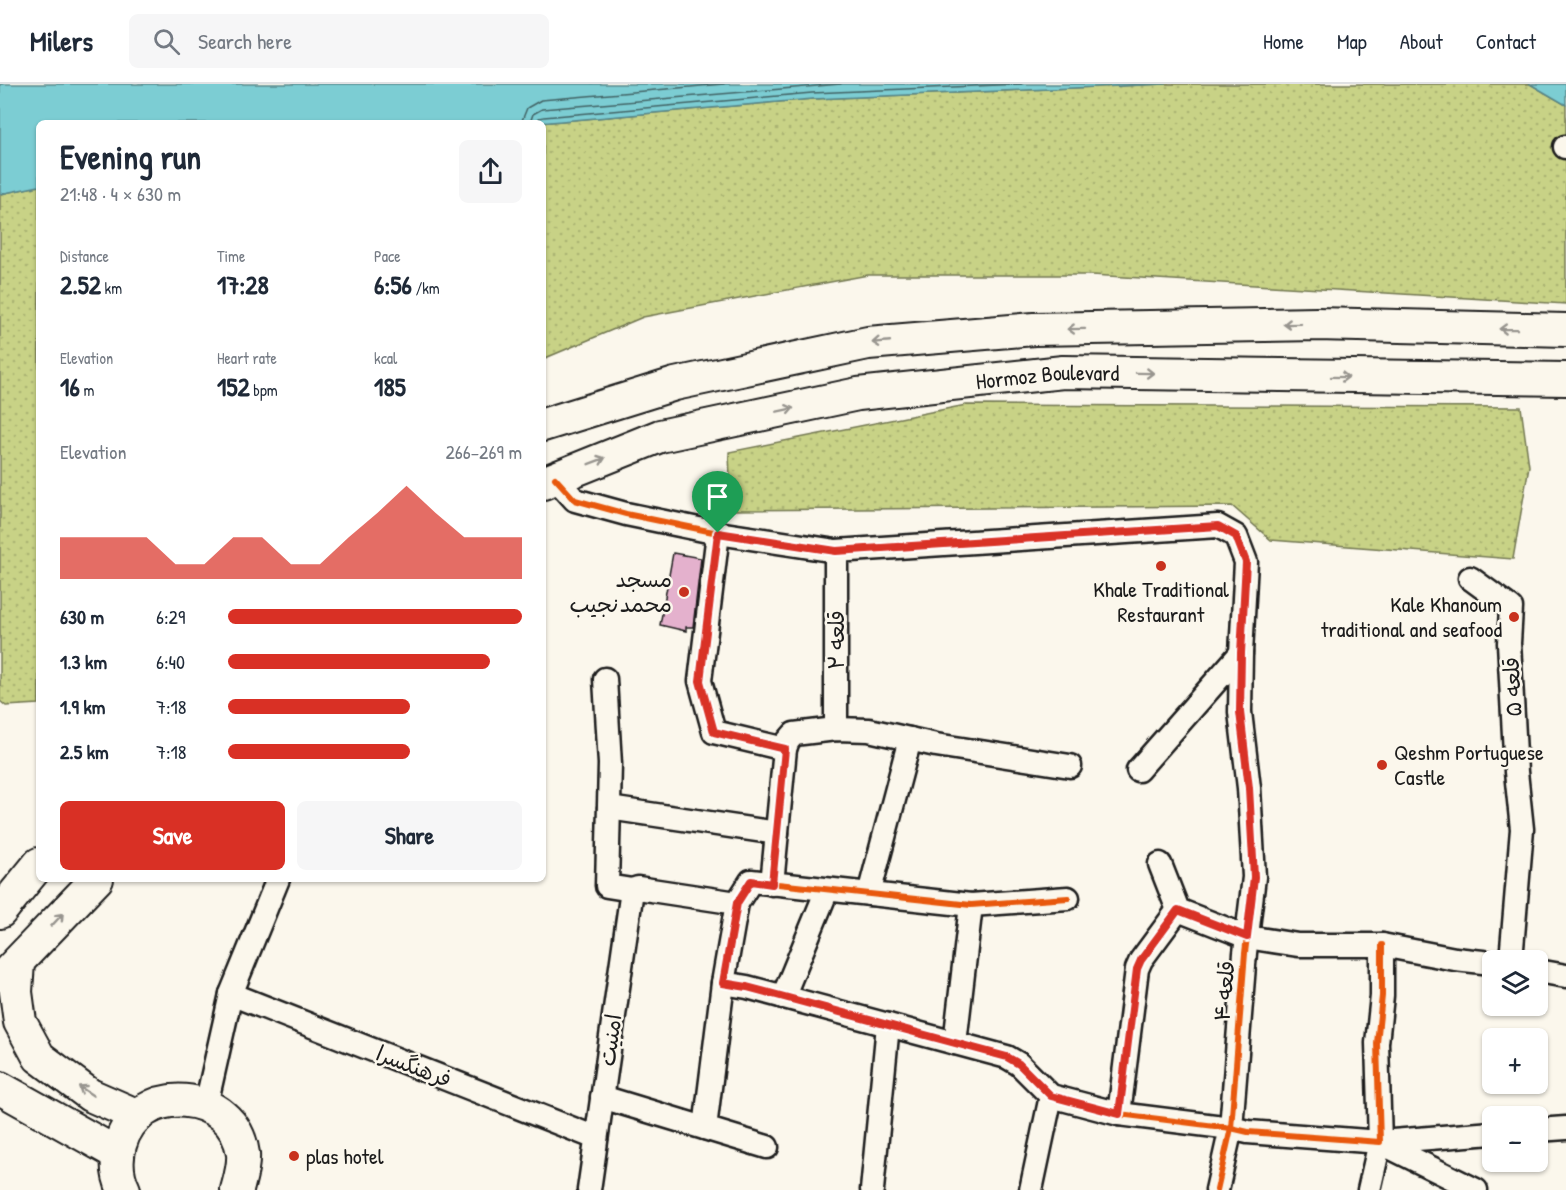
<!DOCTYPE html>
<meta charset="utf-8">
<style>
body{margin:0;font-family:"Patrick Hand","Playpen Sans Arabic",sans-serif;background:#f6f6f7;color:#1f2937;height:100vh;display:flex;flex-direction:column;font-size:22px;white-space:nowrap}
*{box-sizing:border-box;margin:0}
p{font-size:20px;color:#747a83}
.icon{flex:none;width:33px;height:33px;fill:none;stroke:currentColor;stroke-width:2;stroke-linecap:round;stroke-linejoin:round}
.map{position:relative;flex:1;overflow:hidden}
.sheet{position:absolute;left:36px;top:36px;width:510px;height:762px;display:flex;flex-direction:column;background:#fff;border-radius:9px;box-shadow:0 2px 4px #0004}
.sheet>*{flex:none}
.fabs{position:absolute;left:1482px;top:866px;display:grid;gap:12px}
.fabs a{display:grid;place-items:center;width:66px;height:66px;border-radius:9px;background:#fff;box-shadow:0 2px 4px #0004;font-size:30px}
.pin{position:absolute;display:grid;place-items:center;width:51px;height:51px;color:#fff;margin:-62px -26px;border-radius:50% 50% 50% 0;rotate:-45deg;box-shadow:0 0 6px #0007}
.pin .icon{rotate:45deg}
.round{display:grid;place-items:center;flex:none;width:63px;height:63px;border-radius:9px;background:#f6f6f7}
.summary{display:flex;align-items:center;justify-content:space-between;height:102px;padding:0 24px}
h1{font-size:33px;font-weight:700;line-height:45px}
.figures{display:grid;grid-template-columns:repeat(3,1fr);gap:9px;height:102px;padding:6px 24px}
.figures div{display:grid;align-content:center}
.figures b{font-size:26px;font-weight:700}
.figures small{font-size:16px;font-weight:400}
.figures p{font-size:16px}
.chart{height:168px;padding:12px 24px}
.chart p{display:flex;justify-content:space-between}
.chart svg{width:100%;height:108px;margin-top:6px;fill:#d93025;opacity:.7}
.button{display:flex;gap:12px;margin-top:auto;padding:12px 24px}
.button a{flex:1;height:69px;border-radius:9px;background:#d93025;color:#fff;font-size:24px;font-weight:700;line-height:69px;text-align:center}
.button a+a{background:#f6f6f7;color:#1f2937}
ul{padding:0 24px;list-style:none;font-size:20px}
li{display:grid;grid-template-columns:96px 72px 1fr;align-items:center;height:45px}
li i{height:15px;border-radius:8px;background:#d93025}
header{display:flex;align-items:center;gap:36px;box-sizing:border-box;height:84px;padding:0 30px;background:#fff;border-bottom:2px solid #e0e1e3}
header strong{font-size:28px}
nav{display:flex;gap:33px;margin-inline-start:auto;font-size:21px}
.search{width:420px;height:54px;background:#f6f6f7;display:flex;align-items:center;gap:15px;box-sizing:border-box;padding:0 21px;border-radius:9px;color:#747a83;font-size:22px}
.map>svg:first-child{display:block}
.park{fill:url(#park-dots);stroke:#727751;stroke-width:1.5}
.water{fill:#7ccdd3;stroke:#56868a;stroke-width:1.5}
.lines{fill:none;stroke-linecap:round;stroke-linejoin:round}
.shore{stroke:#426365;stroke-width:1.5}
.building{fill:#e4b1cd;stroke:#1c1c1c;stroke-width:1.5}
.minor-casing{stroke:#1c1c1c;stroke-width:27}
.secondary-casing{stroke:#1c1c1c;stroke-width:36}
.minor{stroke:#fbf7ec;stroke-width:22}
.secondary{stroke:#fbf7ec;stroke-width:32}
.cycleway-casing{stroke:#fbf7ec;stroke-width:10}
.cycleway{stroke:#e8590c;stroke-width:6}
.oneway{stroke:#97948e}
.route-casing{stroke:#fff;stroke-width:12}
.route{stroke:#d93025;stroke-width:8}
.poi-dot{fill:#c8321e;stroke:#fbf7ec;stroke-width:2}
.labels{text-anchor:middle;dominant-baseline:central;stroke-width:5;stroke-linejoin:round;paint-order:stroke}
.street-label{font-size:22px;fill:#1c1c1c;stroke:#fbf7ec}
.poi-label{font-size:22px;fill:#1c1c1c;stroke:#fbf7ec;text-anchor:end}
</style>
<header>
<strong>Milers</strong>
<div class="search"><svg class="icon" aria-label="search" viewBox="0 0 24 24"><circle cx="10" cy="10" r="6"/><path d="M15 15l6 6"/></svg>Search here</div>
<nav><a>Home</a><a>Map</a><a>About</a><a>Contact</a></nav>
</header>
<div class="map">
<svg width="1566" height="1106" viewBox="0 0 1566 1106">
<defs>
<pattern id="park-dots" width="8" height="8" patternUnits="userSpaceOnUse" patternTransform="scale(1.5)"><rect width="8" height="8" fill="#c8d286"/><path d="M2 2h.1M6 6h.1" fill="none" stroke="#abb473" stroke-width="1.8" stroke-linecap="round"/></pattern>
</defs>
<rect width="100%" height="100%" fill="#fbf7ec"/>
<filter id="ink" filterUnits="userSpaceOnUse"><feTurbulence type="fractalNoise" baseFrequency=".0167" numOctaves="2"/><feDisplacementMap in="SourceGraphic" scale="12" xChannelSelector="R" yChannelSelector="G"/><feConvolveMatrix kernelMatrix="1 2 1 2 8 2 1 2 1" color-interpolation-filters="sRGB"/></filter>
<g filter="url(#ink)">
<!-- park -->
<g class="park">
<path d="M1166 0H1530L1566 21V220L1092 191H868L643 233 543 275V39H539L813 15Z"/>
<path d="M39 102V620L6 622 0 617V110Z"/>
<path d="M966 321 1521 323 1529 382 1513 475 1271 456 1232 422 731 426 729 368Z"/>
</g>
<!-- water -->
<g class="water">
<path d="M0 0H1166L813 15 539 39H39V102L0 110Z"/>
<path d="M1530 0H1566V21Z"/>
</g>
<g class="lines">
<!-- shore -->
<g class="shore">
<path d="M521 39 527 24 541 16 724 0"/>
<path d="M530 39 533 30 542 25 841 0"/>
<path d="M537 39 539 34 544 33 812 9 1022 0"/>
</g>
</g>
<!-- building -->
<path class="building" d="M673 469 701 474 693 543H686V547L660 541Z"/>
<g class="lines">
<defs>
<g id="minor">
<path d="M1565 63H1566"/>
<path d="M555 394 575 416 626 430 718 449 836 467 1218 442 1236 452 1246 478 1241 569 1240 628 1249 704 1254 793 1245 869 1231 1044 1217 1106"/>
<path d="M718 449 700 597 714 648 785 665"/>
<path d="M836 467V645"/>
<path d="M1470 494 1511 524 1509 559 1516 688 1522 745 1511 876"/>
<path d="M605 595 610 680 607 802 632 806 638 804 737 819"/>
<path d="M1138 686 1241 569"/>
<path d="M609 724 777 749"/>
<path d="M1160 780 1178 826 1247 853 1298 861H1382L1455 875 1492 879"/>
<path d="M772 800 785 665 788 657 794 650 836 645 869 646 936 661 1070 682"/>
<path d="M869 810 910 655"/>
<path d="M1068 814 971 821 751 797 737 819 723 899 747 903 1007 973 1019 980 1051 1012 1119 1030 1231 1044 1248 1048 1380 1058 1377 959 1382 912V861"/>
<path d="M1538 887 1566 892"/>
<path d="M231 910 596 1054"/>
<path d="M783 913 827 806"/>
<path d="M955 959 971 821"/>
<path d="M602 1013 767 1063"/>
<path d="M206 1021 231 910 278 795"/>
<path d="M1119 1030 1137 885 1141 876 1178 826"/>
<path d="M705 1044 723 899"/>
<path d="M1538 1046 1566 1044"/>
<path d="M1380 1058 1492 1049"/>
<path d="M1381 1059 1476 1106"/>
<path d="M589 1106 632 806"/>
<path d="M872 1106 888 941"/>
<path d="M1031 1106 1051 1012"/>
<path d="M1369 1106 1380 1058"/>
</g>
<g id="secondary">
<path d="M543 341 675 300 868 259 1034 245 1317 240 1566 246"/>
<path id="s1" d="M543 399 660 352 858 310 1063 288 1566 295"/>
<path d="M0 828 39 780"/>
<path d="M18 878 16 908 20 938 39 973 90 1011 138 1032"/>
<path d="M4 892 97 795"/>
<path d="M0 1004 118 1070"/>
<path d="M124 1106C117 1092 116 1076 120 1061 137 997 234 1004 243 1070 244 1083 240 1094 237 1106"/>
</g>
</defs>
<!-- minor casing -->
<use href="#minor" class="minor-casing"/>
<!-- secondary casing -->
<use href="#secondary" class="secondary-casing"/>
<!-- minor -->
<use href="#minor" class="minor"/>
<!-- secondary -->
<use href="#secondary" class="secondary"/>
<defs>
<g id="cycleway">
<path d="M555 394 575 416 626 430 718 449 836 467 1218 442 1236 452 1246 478 1241 569 1240 628 1249 704 1254 793 1245 869 1231 1044 1217 1106"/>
<path d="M1068 814 971 821 751 797 737 819 723 899 747 903 1007 973 1019 980 1051 1012 1119 1030 1231 1044 1248 1048 1380 1058 1377 959 1382 912V861"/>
</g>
</defs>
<!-- cycleway casing -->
<use href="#cycleway" class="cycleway-casing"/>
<!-- cycleway -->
<use href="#cycleway" class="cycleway"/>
</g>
<!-- one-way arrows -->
<defs><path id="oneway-shaft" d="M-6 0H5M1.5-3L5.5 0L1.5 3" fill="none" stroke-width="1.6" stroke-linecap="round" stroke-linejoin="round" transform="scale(1.5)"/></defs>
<g class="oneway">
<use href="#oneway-shaft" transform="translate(1292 240) rotate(179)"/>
<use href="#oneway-shaft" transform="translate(1076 245) rotate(179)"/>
<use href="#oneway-shaft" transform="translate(1508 245) rotate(-179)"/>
<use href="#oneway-shaft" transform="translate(881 258) rotate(175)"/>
<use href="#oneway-shaft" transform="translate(1145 289) rotate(1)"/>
<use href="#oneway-shaft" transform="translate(1340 293) rotate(1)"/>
<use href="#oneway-shaft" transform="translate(785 326) rotate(-12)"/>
<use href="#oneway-shaft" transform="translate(597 377) rotate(-21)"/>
<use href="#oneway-shaft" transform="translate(57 836) rotate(-47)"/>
<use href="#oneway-shaft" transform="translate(86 1007) rotate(-146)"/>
</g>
</g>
<g class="lines" filter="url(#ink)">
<defs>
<path id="route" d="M1218 442 1236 452 1246 478 1241 569 1240 628 1249 704 1254 793 1247 853 1178 826 1141 876 1137 885 1119 1030 1051 1012 1019 980 1007 973 747 903 723 899 737 819 751 797 772 800 785 665 714 648 700 597 718 449 836 467Z"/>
</defs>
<!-- route casing -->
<use href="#route" class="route-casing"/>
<!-- route -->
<use href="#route" class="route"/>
</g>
<!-- markers -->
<g class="poi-dot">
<circle cx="1161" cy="482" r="6"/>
<circle cx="684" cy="508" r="6"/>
<circle cx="1514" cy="533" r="6"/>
<circle cx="1382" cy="681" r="6"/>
<circle cx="294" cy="1072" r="6"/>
</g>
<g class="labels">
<!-- street labels -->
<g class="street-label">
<text stroke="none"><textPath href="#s1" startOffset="519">Hormoz Boulevard</textPath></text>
<text transform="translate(836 556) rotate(-90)">قلعه ۲</text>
<text transform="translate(1512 603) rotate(-93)">قلعه ۵</text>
<text transform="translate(1224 907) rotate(-85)">قلعه ۴</text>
<text transform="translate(610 956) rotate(-82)">امنیت</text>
<text transform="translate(414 982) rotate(21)">فرهنگسرا</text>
</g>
<!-- poi labels -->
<g class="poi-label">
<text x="672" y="495">مسجد<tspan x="672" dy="25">محمدنجیب</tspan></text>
<text x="1161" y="505" text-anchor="middle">Khale Traditional<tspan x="1161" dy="25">Restaurant</tspan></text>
<text x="1502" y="520">Kale Khanoum<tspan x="1502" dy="25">traditional and seafood</tspan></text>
<text x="1394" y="668" text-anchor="start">Qeshm Portuguese<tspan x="1394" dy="25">Castle</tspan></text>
<text x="306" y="1072" text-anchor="start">plas hotel</text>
</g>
</g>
</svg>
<div class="fabs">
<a><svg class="icon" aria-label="layers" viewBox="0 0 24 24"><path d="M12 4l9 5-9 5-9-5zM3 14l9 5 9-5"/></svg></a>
<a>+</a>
<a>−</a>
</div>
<div class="pin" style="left:718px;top:449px;background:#1e9e55"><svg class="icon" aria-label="arrive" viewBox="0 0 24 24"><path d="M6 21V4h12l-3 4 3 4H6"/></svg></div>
<section class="sheet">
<div class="summary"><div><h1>Evening run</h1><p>21:48 · 4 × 630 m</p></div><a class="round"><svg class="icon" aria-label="share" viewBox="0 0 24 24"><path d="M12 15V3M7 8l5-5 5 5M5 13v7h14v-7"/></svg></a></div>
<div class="figures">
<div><p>Distance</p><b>2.52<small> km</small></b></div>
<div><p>Time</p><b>17:28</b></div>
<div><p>Pace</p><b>6:56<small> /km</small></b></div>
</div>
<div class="figures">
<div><p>Elevation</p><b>16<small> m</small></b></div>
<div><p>Heart rate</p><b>152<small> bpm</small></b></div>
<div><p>kcal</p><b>185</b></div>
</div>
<div class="chart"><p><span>Elevation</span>266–269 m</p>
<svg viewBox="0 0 160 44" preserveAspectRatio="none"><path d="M0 44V27L10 27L20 27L30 27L40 38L50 38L60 27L70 27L80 38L90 38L100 27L110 17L120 6L130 17L140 27L150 27L160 27V44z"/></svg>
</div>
<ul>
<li><b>630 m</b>6:29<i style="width:100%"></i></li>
<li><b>1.3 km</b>6:40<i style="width:89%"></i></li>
<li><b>1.9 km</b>7:18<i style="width:62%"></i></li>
<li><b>2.5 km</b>7:18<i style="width:62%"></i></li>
</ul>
<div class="button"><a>Save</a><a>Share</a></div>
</section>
</div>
